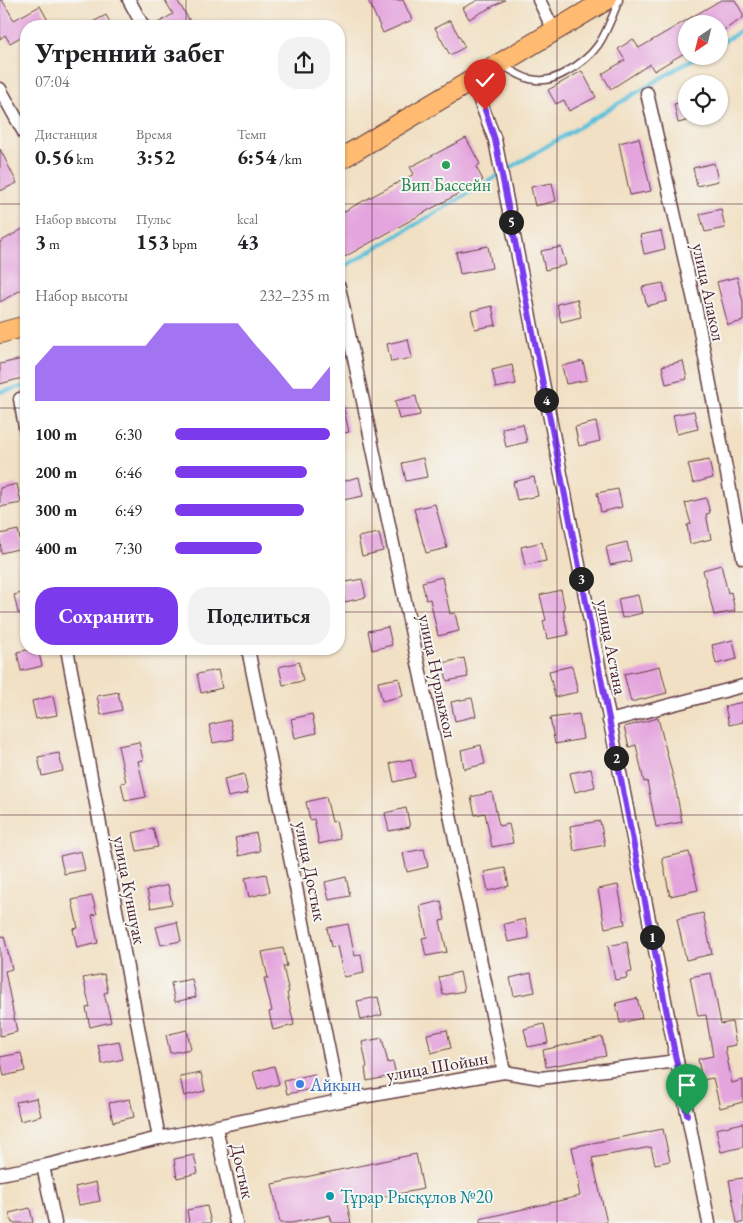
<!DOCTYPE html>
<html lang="ru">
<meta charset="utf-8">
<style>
body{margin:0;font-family:"EB Garamond",serif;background:#f2f2f2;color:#202124;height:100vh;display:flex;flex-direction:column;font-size:19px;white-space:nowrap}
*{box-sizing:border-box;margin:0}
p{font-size:16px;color:#757577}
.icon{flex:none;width:28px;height:28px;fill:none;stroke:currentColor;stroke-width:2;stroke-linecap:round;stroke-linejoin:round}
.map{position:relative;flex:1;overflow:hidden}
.panel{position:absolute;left:20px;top:20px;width:325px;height:635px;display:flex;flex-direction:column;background:#fff;border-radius:20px;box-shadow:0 1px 4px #0004}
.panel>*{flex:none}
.needle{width:32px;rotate:215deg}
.buttons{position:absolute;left:678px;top:15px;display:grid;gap:10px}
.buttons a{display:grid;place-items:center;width:50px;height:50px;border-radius:50%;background:#fff;box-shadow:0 1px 4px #0004;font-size:25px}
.pin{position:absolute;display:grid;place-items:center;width:42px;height:42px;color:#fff;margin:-51px -21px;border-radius:50% 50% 50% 0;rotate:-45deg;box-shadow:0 0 5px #0007}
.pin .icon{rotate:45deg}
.km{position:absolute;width:25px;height:25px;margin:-12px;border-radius:50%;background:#222;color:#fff;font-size:14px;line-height:25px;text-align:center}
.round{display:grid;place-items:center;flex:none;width:52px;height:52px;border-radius:20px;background:#f2f2f2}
.head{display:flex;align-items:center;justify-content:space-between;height:85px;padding:0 15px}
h1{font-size:28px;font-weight:700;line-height:38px}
.figures{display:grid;grid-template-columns:repeat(3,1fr);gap:8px;height:85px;padding:5px 15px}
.figures div{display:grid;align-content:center}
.figures b{font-size:21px;font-weight:700}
.figures small{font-size:14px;font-weight:400}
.figures p{font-size:14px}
.chart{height:140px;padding:10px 15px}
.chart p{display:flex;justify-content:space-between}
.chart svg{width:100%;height:90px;margin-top:5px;fill:#7c3aed;opacity:.7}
.button{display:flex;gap:10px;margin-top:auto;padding:10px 15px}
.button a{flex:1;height:58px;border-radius:20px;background:#7c3aed;color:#fff;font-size:20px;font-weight:700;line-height:58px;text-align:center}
.button a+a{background:#f2f2f2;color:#202124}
ul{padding:0 15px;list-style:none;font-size:16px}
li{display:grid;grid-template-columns:80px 60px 1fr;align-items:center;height:38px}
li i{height:12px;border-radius:6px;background:#7c3aed}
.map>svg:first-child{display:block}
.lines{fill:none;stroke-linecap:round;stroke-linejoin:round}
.stream{stroke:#5cc0da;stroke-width:4}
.building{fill:#e4a4dd}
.lane-casing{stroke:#633c42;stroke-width:9}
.street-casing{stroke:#633c42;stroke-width:15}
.primary-casing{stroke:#633c42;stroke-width:22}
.lane{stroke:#fff;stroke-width:6}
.street{stroke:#fff;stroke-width:12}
.primary{stroke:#febb71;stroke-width:20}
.route-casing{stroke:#fff;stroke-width:10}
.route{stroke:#7c3aed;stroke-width:6}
.grid{fill:none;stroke:#4a1f2b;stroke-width:1;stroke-opacity:0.55}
.leisure-dot{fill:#2e9e5b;stroke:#f6f6f2;stroke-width:2}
.shop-dot{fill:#3f7fe0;stroke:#f6f6f2;stroke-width:2}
.culture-dot{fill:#0f9aa8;stroke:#f6f6f2;stroke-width:2}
.labels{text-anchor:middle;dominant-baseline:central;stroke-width:4;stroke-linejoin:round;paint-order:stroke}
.leisure-label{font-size:18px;fill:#27864d;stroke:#f6f6f2}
.street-label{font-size:18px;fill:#4a1f2b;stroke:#f6f6f2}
.shop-label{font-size:18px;fill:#366cbe;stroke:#f6f6f2;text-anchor:start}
.culture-label{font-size:18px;fill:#0d838f;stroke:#f6f6f2;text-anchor:start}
</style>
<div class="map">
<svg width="743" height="1223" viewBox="0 0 743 1223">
<rect width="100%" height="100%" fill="#f6f6f2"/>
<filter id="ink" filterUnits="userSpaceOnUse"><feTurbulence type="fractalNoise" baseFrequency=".02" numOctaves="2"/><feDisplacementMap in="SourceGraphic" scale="10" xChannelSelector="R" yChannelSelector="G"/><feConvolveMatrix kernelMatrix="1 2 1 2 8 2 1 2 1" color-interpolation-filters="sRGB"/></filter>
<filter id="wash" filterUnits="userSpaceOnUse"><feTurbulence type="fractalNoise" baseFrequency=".0096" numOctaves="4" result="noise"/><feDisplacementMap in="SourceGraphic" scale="20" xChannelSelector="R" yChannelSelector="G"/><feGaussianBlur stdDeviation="1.12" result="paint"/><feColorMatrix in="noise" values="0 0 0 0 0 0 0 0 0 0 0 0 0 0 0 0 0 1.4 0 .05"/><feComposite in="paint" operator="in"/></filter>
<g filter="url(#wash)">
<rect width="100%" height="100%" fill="#f1e0c3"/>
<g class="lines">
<!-- stream -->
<g class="stream">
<path d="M719 44 743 30"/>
<path d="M505 171 698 56"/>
<path d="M339 270 499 175"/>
<path d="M0 392 26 386"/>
</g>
</g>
<g id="blocks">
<!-- building -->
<g class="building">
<path d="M0 0H2L14 20 40 6 51 26H26V34L10 43 5 35 0 39Z"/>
<path d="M165 0H177L193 26H153L173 14Z"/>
<path d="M368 0H403L412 20 383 33Z"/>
<path d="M478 0H505L469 19 463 8Z"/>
<path d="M721 0H735L743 14V18L719 33V24H686V52L654 71 650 64 611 89 602 74 625 60 618 49 633 39 639 48Z"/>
<path d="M106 15 112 26H85Z"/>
<path d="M450 20 465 47 450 55 435 28Z"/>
<path d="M582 71 596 97 569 111 564 100 556 104 548 90Z"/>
<path d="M686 102V121L678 123 674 104Z"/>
<path d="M466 138 480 164 476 167 483 180 339 260V214L414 174 410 167Z"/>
<path d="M639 138 651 191 630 195 619 143Z"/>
<path d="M0 149 17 183 0 191Z"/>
<path d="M714 163 718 181 697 186 693 168Z"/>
<path d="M552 183 556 201 535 206 531 187Z"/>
<path d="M721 209 725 228 705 232 700 214Z"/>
<path d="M26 227V287L0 302V242Z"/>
<path d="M661 231 665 249 644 254 640 235Z"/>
<path d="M488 246 492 268 460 274 456 252Z"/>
<path d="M561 247 566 265 545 270 541 251Z"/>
<path d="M737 277 743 302V321L728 325 717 282Z"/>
<path d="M663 283 667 301 647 306 642 287Z"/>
<path d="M577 299 581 317 561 322 557 304Z"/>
<path d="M492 306 496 325 475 329 471 311Z"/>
<path d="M408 339 412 358 391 362 387 344Z"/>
<path d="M26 358V377L0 384V364Z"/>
<path d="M583 361 587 380 566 384 562 366Z"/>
<path d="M683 361 687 379 666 384 662 366Z"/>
<path d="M512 365 516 384 496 388 492 370Z"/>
<path d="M416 396 420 415 399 419 395 401Z"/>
<path d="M343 405 349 432 339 434V406Z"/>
<path d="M694 411 698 429 677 434 673 415Z"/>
<path d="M596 422 600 441 579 446 575 427Z"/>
<path d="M523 424 527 442 506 447 502 428Z"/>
<path d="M423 458 427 477 406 481 402 463Z"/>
<path d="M709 460 713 478 693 483 688 464Z"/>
<path d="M359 477 363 496 343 500 339 482Z"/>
<path d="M534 477 538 496 517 500 513 482Z"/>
<path d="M17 484 21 503 0 507V488Z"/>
<path d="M618 489 622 507 601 512 597 493Z"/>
<path d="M706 498 710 513 706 514 711 539 690 544 687 525 691 524 685 503Z"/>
<path d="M435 504 447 548 426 553 414 509Z"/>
<path d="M18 530 22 548 1 553 0 534Z"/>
<path d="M379 533 383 551 362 556 358 537Z"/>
<path d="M542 542 546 561 525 565 521 547Z"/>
<path d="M627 542 631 561 610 565 606 547Z"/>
<path d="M721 565 728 593 731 592 735 611 714 615 703 570Z"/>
<path d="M442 577 450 614 455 613 459 631 438 636 430 599 426 600 422 582Z"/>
<path d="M362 579 366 597 345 602 341 583Z"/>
<path d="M561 590 565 609 563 610 568 635 547 639 543 621 546 620 540 595Z"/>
<path d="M26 592V612L18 613 14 595Z"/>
<path d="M638 595 642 613 622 618 618 599Z"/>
<path d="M388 627 392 645 372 650 368 631Z"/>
<path d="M733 640 737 659 716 664 712 645Z"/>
<path d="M32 649H38L42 666 21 671 17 652Z"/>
<path d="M464 658 468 677 447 681 443 663Z"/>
<path d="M299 662 303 681 283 685 279 667Z"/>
<path d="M572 666 578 692 555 697 549 671Z"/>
<path d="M660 666 667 693 631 702 624 674Z"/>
<path d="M218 670 222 688 201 693 197 674Z"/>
<path d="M399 678 403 696 382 701 378 682Z"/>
<path d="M118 692 122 710 101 715 97 696Z"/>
<path d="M53 696 57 715 36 719 32 701Z"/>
<path d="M472 698 476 716 455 721 451 702Z"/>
<path d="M743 702V722L729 725 725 706Z"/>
<path d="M312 714 316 733 295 738 291 719Z"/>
<path d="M579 714 583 739 555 744 550 718Z"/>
<path d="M658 718 675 785 682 822 656 827 647 781 644 782 636 745 629 747 624 727Z"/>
<path d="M230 720 234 739 213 743 209 725Z"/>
<path d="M139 742 143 760 138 761 146 797 125 801 121 783 126 782 118 746Z"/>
<path d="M481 745 485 764 464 769 461 750Z"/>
<path d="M59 753 63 771 42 776 38 757Z"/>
<path d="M411 759 415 777 394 782 390 763Z"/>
<path d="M591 769 595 787 575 792 570 773Z"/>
<path d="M244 774 248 793 228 797 224 779Z"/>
<path d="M492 792 499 826 509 824 513 843 492 847 485 813 475 815 471 797Z"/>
<path d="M326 797 332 822 336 821 340 839 319 844 314 819 310 820 306 802Z"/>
<path d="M406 808 410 827 389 831 385 813Z"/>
<path d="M600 821 605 845 574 851 570 826Z"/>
<path d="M153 828 158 847 137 851 133 833Z"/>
<path d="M256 833 260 851 239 856 235 838Z"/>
<path d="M424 849 428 867 407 872 403 853Z"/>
<path d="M81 851 85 870 64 874 60 856Z"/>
<path d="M689 852 698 890 670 896 662 858Z"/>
<path d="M505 868 509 886 488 891 484 872Z"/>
<path d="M266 874 270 892 249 897 245 878Z"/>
<path d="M346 877 350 896 329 900 325 882Z"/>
<path d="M168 885 172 904 151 908 147 890Z"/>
<path d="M618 885 625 924 605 928 598 889Z"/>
<path d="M92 896 97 914 92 915 98 943 77 948 73 929 78 928 72 900Z"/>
<path d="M441 901 445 920 440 921 447 952 426 956 422 938 427 937 420 906Z"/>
<path d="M703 913 712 954 686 960 677 919Z"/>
<path d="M525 919 529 938 508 942 504 924Z"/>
<path d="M177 922 181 941 161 945 156 927Z"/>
<path d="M348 924 355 956 361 954 364 973 344 977 337 946 331 947 327 928Z"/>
<path d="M4 936 12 969 5 971 17 1032 0 1036V937Z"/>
<path d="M627 942 632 972 626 973 627 978 615 980 608 946Z"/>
<path d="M283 948 287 966 283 967 289 992 287 993 294 1025 273 1030 269 1012 272 1011 264 978H268L262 952Z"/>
<path d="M460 972 464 991 443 995 439 977Z"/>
<path d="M531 973 535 992 514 996 510 978Z"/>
<path d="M711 973 721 1024 732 1022 736 1045 725 1047 732 1083 743 1080V1102L720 1108 713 1078 702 1080 698 1059 713 1056 706 1015 698 1016 690 977Z"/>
<path d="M104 974 108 992 104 993 111 1022 90 1027 86 1008 90 1007 83 978Z"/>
<path d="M192 979 196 997 175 1002 171 983Z"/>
<path d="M378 997 382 1015 361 1020 357 1001Z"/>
<path d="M637 998 642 1018 620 1023 616 1003Z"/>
<path d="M544 1024 548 1043 528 1047 524 1029Z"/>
<path d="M187 1030 191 1049 170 1053 166 1035Z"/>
<path d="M447 1030 451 1048 431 1053 427 1034Z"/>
<path d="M602 1037 606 1056 546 1067 543 1050Z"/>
<path d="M382 1038 388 1063 393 1062 396 1075 367 1081 365 1068 367 1067 362 1042Z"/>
<path d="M119 1041 123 1059 102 1064 98 1045Z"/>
<path d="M21 1053 25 1071 4 1076 0 1057Z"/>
<path d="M274 1066 279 1084 258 1090 253 1072Z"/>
<path d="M201 1073 205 1091 184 1096 180 1077Z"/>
<path d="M314 1074 317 1088 287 1094 284 1081Z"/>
<path d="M37 1098 41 1116 20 1121 16 1102Z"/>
<path d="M130 1099 134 1117 113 1122 109 1103Z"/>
<path d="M743 1123V1147L721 1152 716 1129Z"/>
<path d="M663 1129 670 1161 655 1164 651 1147 592 1158 607 1223H480V1219L580 1196 578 1186H580L572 1147Z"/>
<path d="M416 1154 423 1189 347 1204 351 1223H332L330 1215 292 1223H280L272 1184Z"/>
<path d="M194 1155 198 1173 177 1178 174 1159Z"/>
<path d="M743 1178V1223H737L729 1180Z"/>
<path d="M96 1182 100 1201 79 1205 75 1187Z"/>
<path d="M207 1206 211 1223H189L187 1210Z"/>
<path d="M30 1208 33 1223H12L9 1213Z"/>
</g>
</g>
</g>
<g filter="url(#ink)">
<use href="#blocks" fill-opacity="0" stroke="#633c42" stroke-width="1"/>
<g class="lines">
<defs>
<path id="lane" d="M503 66C511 70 521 77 530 79 545 82 554 79 566 72 601 53 605 34 619 0"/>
<g id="street">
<path d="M129 0 143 26"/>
<path d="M539 0 554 31"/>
<path d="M472 80 495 140 709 1223"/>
<path d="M0 89 26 136"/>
<path d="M647 93 695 305 743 558"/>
<path d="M339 287 504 1072"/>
<path d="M20 399 26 433"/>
<path d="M67 649 159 1138"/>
<path d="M248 649 339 1101"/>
<path d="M609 721 743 686"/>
<path d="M216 1127 236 1223"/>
<path d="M43 1166 55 1223"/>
<path d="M0 1174 43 1166 159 1138 339 1101 504 1072 541 1078 677 1061"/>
</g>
<g id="primary">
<path d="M339 160 606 0"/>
<path d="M0 333 26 326"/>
</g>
</defs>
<!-- lane casing -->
<use href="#lane" class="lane-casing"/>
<!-- street casing -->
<use href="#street" class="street-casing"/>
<!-- primary casing -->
<use href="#primary" class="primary-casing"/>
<!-- lane -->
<use href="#lane" class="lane"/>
<!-- street -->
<use href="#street" class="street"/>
<!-- primary -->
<use href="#primary" class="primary"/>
</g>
</g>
<g class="lines" filter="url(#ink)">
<defs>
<path id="route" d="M485 110 495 140 687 1115"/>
</defs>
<!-- route casing -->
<use href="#route" class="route-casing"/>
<!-- route -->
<use href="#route" class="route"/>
</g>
<!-- grid -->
<path class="grid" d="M186 0V26M372 0V1223M557 0V1223M0 204H26M339 204H743M0 408H26M339 408H743M0 612H26M339 612H743M186 649V1223M0 815H743M0 1019H743"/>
<!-- markers -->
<circle class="leisure-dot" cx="446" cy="165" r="5"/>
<circle class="shop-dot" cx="300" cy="1084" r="5"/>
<circle class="culture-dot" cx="330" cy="1196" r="5"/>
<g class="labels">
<!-- leisure labels -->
<g class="leisure-label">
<text x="446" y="184">Вип Бассейн</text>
</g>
<!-- street labels -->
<g class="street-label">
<text transform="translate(709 292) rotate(78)">улица Алакол</text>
<text transform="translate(612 647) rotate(79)">улица Астана</text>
<text transform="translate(438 676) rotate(78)">улица Нурлыжол</text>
<text transform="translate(311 871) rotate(79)">улица Достык</text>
<text transform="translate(130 890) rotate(79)">улица Куншуак</text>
<text transform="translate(437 1066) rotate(-10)">улица Шойын</text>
<text transform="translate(243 1171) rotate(78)">Достык</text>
</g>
<!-- shop labels -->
<g class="shop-label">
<text x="310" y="1084">Айкын</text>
</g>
<!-- culture labels -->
<g class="culture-label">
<text x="340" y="1196">Тұрар Рысқұлов №20</text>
</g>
</g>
</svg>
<div class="buttons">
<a><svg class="needle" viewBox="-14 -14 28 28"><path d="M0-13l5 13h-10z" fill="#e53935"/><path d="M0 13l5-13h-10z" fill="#757577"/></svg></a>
<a><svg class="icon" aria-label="locate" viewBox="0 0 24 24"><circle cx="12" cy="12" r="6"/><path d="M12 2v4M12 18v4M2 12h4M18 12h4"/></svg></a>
</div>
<div class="pin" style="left:687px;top:1115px;background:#1e9e55"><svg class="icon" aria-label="arrive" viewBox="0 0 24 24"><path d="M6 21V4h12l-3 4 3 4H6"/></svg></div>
<div class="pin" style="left:485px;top:110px;background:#d93025"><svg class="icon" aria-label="check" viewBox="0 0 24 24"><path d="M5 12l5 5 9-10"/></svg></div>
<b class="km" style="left:652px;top:937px">1</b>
<b class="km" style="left:616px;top:758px">2</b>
<b class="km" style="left:581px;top:579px">3</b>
<b class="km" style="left:546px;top:400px">4</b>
<b class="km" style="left:511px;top:222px">5</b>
<section class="panel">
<div class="head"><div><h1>Утренний забег</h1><p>07:04</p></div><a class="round"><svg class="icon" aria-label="share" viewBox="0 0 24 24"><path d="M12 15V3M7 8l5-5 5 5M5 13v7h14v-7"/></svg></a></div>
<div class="figures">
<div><p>Дистанция</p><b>0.56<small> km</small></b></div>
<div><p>Время</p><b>3:52</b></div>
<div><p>Темп</p><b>6:54<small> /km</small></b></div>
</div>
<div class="figures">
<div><p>Набор высоты</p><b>3<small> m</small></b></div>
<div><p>Пульс</p><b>153<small> bpm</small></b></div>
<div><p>kcal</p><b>43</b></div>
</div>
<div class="chart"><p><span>Набор высоты</span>232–235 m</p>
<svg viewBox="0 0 160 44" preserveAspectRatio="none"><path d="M0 44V27L10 17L20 17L30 17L40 17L50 17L60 17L70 6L80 6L90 6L100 6L110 6L120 17L130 27L140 38L150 38L160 27V44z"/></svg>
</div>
<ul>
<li><b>100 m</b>6:30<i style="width:100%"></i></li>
<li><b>200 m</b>6:46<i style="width:85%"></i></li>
<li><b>300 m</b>6:49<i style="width:83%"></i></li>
<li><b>400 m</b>7:30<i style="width:56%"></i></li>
</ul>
<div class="button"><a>Сохранить</a><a>Поделиться</a></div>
</section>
</div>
